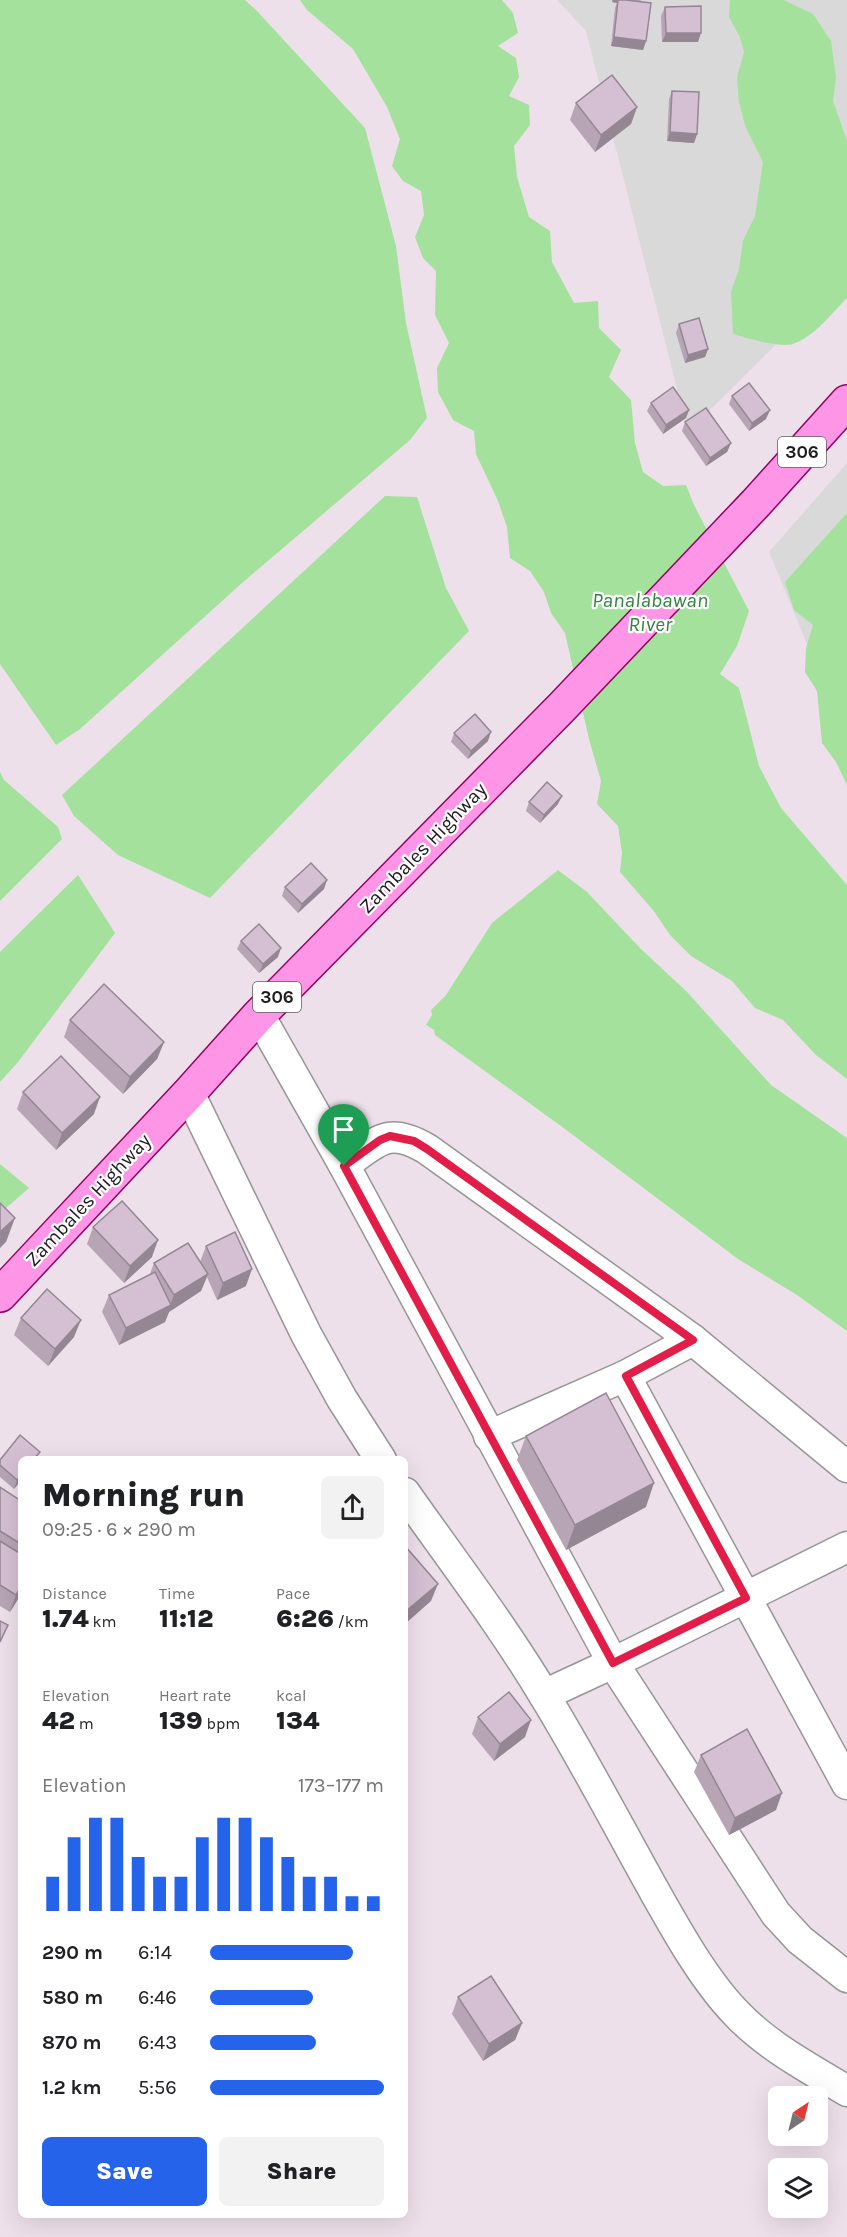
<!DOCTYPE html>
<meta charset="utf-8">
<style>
body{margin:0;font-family:Karla,sans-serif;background:#f2f2f2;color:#202124;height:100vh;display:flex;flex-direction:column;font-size:22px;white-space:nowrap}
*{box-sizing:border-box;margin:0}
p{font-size:20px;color:#757577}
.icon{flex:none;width:33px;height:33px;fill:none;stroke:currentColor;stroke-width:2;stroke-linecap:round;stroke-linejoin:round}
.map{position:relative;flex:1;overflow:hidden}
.side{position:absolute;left:18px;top:1456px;width:390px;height:762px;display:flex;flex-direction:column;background:#fff;border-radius:9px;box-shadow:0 6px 24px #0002}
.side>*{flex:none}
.needle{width:39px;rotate:35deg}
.buttons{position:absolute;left:768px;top:2086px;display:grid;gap:12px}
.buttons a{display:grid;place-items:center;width:60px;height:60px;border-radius:9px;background:#fff;box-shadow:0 6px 24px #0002;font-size:30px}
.pin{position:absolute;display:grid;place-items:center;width:51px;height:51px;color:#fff;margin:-62px -26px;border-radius:50% 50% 50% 0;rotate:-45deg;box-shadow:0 0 6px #0007}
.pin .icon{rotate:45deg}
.round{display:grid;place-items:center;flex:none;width:63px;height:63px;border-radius:9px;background:#f2f2f2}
.overview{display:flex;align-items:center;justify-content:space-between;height:102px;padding:0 24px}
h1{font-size:33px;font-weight:800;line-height:45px}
.figures{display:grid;grid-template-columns:repeat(3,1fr);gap:9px;height:102px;padding:6px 24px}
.figures div{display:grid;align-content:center}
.figures b{font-size:26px;font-weight:800}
.figures small{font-size:16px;font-weight:400}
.figures p{font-size:16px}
.chart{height:168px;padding:12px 24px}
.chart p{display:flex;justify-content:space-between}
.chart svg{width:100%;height:108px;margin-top:6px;stroke:#2563eb;stroke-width:6}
.cta{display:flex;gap:12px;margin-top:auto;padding:12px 24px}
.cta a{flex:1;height:69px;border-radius:9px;background:#2563eb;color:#fff;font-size:24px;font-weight:800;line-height:69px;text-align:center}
.cta a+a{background:#f2f2f2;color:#202124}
ul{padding:0 24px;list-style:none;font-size:20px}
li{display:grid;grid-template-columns:96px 72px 1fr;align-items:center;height:45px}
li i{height:15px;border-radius:8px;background:#2563eb}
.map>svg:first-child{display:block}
.residential{fill:#d9d9da}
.water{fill:#a3e19c}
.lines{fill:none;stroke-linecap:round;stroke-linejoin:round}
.street-casing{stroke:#969696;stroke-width:33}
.primary-casing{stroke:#940062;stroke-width:36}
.street{stroke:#fff;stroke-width:30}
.primary{stroke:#ff95e6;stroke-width:33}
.wall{fill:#b7a5b5}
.shaded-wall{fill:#958694}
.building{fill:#d5c0d3;stroke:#958694;stroke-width:1.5}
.route-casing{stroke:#fff;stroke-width:12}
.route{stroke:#e11d48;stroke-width:8}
.labels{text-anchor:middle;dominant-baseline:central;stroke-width:4.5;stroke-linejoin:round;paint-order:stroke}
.shield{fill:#fff;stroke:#606060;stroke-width:1.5}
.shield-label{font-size:18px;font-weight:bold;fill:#1c1c1c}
.street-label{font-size:20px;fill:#1c1c1c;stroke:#fff}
.water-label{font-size:21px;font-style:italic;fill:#32833f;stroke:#fff}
</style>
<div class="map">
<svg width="847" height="2237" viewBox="0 0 847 2237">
<rect width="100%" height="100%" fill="#eee0ea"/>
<!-- residential -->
<g class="residential">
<path d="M557 0H847V274L688 432 586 31Z"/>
<path d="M847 463V741L769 552Z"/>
</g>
<!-- water -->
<g class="water">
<path d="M0 0H245L257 11 365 128 396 246 406 323 427 418 410 440 242 583 80 729 56 745 0 664Z"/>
<path d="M300 0H502L513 13 518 33 498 46 516 58 519 77 509 96 529 105 530 125 514 146 517 177 529 217 550 231 552 262 574 303 598 301 599 328 621 350 609 377 631 400 635 443 643 472 663 486 686 485 694 505 749 611 737 646 720 674 739 688 759 766 781 808 847 885V1079L816 1055 783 1020 755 1008 732 981 691 956 670 935 653 910 620 872 622 853 618 826 597 804 601 781 589 739 565 633 551 613 544 592 530 571 510 558 507 527 498 501 476 454 474 431 453 420 438 392 437 368 449 343 435 315 436 271 423 258 415 237 424 215 421 191 403 181 392 166 400 139 387 107 353 49 307 10Z"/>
<path d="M730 0H784L813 14 831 41 836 77 833 101 847 141V298C831 314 815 336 793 344 780 348 747 338 733 334L731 292 739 269 743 241 755 216 763 162 746 128 739 103 737 78 744 52 740 37 729 17Z"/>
<path d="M385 496 417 497 446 588 469 631 210 898 118 855 74 816 62 795Z"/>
<path d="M847 513V785L836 762 822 743 817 691 805 672 806 648 813 625 794 610 785 582Z"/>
<path d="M0 772 4 780 58 827 62 839 0 901Z"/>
<path d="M558 870 587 892 640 948 687 992 771 1085 847 1138V1331L797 1295 738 1259 561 1126 435 1035 434 1030 426 1025 432 1015 431 1010 446 995 492 923Z"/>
<path d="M78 875 115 933 18 1062 0 1082V952Z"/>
<path d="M0 1164 29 1188 6 1208 0 1203Z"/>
</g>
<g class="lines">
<defs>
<g id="street">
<path d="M259 1015 344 1165 613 1663 776 1914 800 1940 847 1977"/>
<path d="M189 1093 306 1334 342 1399 381 1460"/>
<path d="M344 1165C377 1142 387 1125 427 1149L693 1340 847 1467"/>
<path d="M625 1376 847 1784"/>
<path d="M489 1436 625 1376 693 1340"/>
<path d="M405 1493C452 1560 502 1625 544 1695 582 1757 616 1822 651 1885 674 1926 703 1979 736 2013 767 2046 809 2068 847 2091"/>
<path d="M544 1695 613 1663 847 1547"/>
</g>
<path id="primary" d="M0 1295 189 1093 259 1015 562 707 756 503 847 402"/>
</defs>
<!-- street casing -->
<use href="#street" class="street-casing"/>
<!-- primary casing -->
<use href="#primary" class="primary-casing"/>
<!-- street -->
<use href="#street" class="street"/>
<!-- primary -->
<use href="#primary" class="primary"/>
</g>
<!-- wall -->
<g class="wall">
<path d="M612 0H641L640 2 646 41 643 50 611 46 615 8 617 3 612 2Z"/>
<path d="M665 7 698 42H662L661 16Z"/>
<path d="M672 91 697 134 694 143 667 141 669 99Z"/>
<path d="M576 103 637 107 631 124 595 152 570 120Z"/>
<path d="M679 324 708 349 705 357 685 363 676 333Z"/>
<path d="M732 396 766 419 749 431 729 404Z"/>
<path d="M651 403 686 418 663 434 647 411Z"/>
<path d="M685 422 731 443 727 452 706 466 682 431Z"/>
<path d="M454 733 488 741 468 759 451 742Z"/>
<path d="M529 802 558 804 540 823 526 811Z"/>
<path d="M285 887 324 889 298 913 282 896Z"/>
<path d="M241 941 278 957 259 973 237 949Z"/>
<path d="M70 1020 164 1042 157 1059 123 1094 64 1037Z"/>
<path d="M23 1092 94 1114 56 1150 17 1109Z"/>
<path d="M93 1227 152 1257 124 1283 87 1244Z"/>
<path d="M206 1246 246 1286 217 1300 207 1277 201 1291 169 1312 165 1322 119 1345 102 1312 109 1295 150 1274 154 1263 200 1262Z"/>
<path d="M21 1318 74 1337 48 1366 14 1335Z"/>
<path d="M526 1436 646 1507 566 1550 517 1460Z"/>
<path d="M0 1460 21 1480 14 1489 0 1477Z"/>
<path d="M0 1487 21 1501V1594L10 1612 0 1606Z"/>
<path d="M478 1717 525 1737 494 1761 472 1734Z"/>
<path d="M701 1755 776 1810 729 1835 694 1772Z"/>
<path d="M458 1997 522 2023 515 2040 483 2061 452 2014Z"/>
</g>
<!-- shaded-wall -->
<g class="shaded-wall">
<path d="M613 0H618L617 3 612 2Z"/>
<path d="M666 33H701L698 42H662Z"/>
<path d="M614 37 646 41 643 50 611 46Z"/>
<path d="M637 107 631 124 595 152 601 135Z"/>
<path d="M670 132 697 134 694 143 667 141Z"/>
<path d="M708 349 705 357 685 363 688 355Z"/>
<path d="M689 410 686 418 663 434 666 425Z"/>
<path d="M770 410 766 419 749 431 752 423Z"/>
<path d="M731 443 727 452 706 466 710 458Z"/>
<path d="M491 732 488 741 468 759 471 751Z"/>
<path d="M562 796 558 804 540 823 544 815Z"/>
<path d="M327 880 324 889 298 913 302 904Z"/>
<path d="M281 948 278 957 259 973 263 964Z"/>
<path d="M164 1042 157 1059 123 1094 130 1077Z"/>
<path d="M100 1097 94 1114 56 1150 62 1133Z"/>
<path d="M15 1218 6 1242 0 1248V1232Z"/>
<path d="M158 1240 152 1257 124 1283 130 1266Z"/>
<path d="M252 1269 246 1286 217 1300 223 1283Z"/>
<path d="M208 1274 201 1291 169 1312 165 1322 119 1345 126 1328 170 1305 174 1295Z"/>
<path d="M81 1320 74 1337 48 1366 55 1349Z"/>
<path d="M21 1475V1480L14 1489 17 1480Z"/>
<path d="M654 1483 646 1507 566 1550 575 1525Z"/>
<path d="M438 1584 431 1601 405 1624V1612Z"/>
<path d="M21 1587V1594L10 1612 16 1595Z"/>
<path d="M531 1720 525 1737 494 1761 500 1744Z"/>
<path d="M782 1793 776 1810 729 1835 735 1818Z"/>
<path d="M522 2023 515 2040 483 2061 489 2044Z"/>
</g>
<!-- building -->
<g class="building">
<path d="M618 0H626L651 3 646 41 614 37Z"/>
<path d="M701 6V33H666L665 7Z"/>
<path d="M612 75 637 107 601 135 576 103Z"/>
<path d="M672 91 699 92 697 134 670 132Z"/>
<path d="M699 318 708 349 688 355 679 324Z"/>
<path d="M749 383 770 410 752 423 732 396Z"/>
<path d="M673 387 689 410 666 425 651 403Z"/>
<path d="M706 408 731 443 710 458 685 422Z"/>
<path d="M475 714 491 732 471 751 454 733Z"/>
<path d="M547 782 562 796 544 815 529 802Z"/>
<path d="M311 863 327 880 302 904 285 887Z"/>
<path d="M259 924 281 948 263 964 241 941Z"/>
<path d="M104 984 164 1042 130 1077 70 1020Z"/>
<path d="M61 1056 100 1097 62 1133 23 1092Z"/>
<path d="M122 1201 158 1240 130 1266 93 1227Z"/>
<path d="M0 1203 15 1218 0 1232Z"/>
<path d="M235 1232 252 1269 223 1283 206 1246Z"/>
<path d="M188 1243 208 1274 174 1295 154 1263Z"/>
<path d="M155 1272 171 1305 126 1328 109 1295Z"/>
<path d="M47 1289 81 1320 55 1349 21 1318Z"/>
<path d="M606 1393 654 1483 575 1525 526 1436Z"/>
<path d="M20 1435 40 1452 33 1460H21V1475L17 1480 0 1465V1460Z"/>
<path d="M0 1487 21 1501V1544L0 1531Z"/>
<path d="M0 1541 21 1554V1587L16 1595 0 1585Z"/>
<path d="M405 1546 438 1584 405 1612Z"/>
<path d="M0 1621 8 1625 0 1642Z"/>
<path d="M509 1692 531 1720 500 1744 478 1717Z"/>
<path d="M747 1729 782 1793 735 1818 701 1755Z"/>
<path d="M491 1976 522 2023 489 2044 458 1997Z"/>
</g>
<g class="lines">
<defs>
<path id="route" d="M390 1136 414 1141 427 1149 693 1340 626 1376 746 1598 613 1663 344 1166 380 1140Z"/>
</defs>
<!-- route casing -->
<use href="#route" class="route-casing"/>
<!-- route -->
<use href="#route" class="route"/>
</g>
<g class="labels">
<!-- shield labels -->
<g class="shield">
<rect x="778" y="437" width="48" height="30" rx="4.5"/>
<rect x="253" y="982" width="48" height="30" rx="4.5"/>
</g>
<g class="shield-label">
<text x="802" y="452">306</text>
<text x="277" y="997">306</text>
</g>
<!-- street labels -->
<g class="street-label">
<text transform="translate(423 848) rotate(-46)">Zambales Highway</text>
<text transform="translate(88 1200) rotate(-47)">Zambales Highway</text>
</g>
<!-- water labels -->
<g class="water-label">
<text x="650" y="600">Panalabawan<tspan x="650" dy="24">River</tspan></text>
</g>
</g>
</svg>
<div class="buttons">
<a><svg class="needle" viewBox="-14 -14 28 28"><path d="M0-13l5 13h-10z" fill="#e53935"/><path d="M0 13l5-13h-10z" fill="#757577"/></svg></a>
<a><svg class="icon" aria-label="layers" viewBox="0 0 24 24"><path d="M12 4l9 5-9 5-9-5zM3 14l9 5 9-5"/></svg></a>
</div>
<div class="pin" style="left:344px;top:1166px;background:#1e9e55"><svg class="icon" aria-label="arrive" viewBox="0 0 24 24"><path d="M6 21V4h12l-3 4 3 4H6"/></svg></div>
<section class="side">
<div class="overview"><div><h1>Morning run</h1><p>09:25 · 6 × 290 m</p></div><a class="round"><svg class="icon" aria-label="share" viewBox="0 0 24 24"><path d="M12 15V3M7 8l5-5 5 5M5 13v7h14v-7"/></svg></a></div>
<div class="figures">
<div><p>Distance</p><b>1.74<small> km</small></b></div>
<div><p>Time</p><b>11:12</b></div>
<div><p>Pace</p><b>6:26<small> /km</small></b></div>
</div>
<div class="figures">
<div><p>Elevation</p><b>42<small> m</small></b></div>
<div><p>Heart rate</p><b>139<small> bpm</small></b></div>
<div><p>kcal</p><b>134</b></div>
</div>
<div class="chart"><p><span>Elevation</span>173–177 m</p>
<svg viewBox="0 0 160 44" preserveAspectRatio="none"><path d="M5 44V30M15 44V14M25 44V6M35 44V6M45 44V22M55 44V30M65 44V30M75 44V14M85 44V6M95 44V6M105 44V14M115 44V22M125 44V30M135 44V30M145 44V38M155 44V38"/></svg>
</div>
<ul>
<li><b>290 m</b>6:14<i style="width:82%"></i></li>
<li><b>580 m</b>6:46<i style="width:59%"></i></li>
<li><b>870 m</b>6:43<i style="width:61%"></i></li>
<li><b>1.2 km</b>5:56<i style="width:100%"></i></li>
</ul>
<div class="cta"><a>Save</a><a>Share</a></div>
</section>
</div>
